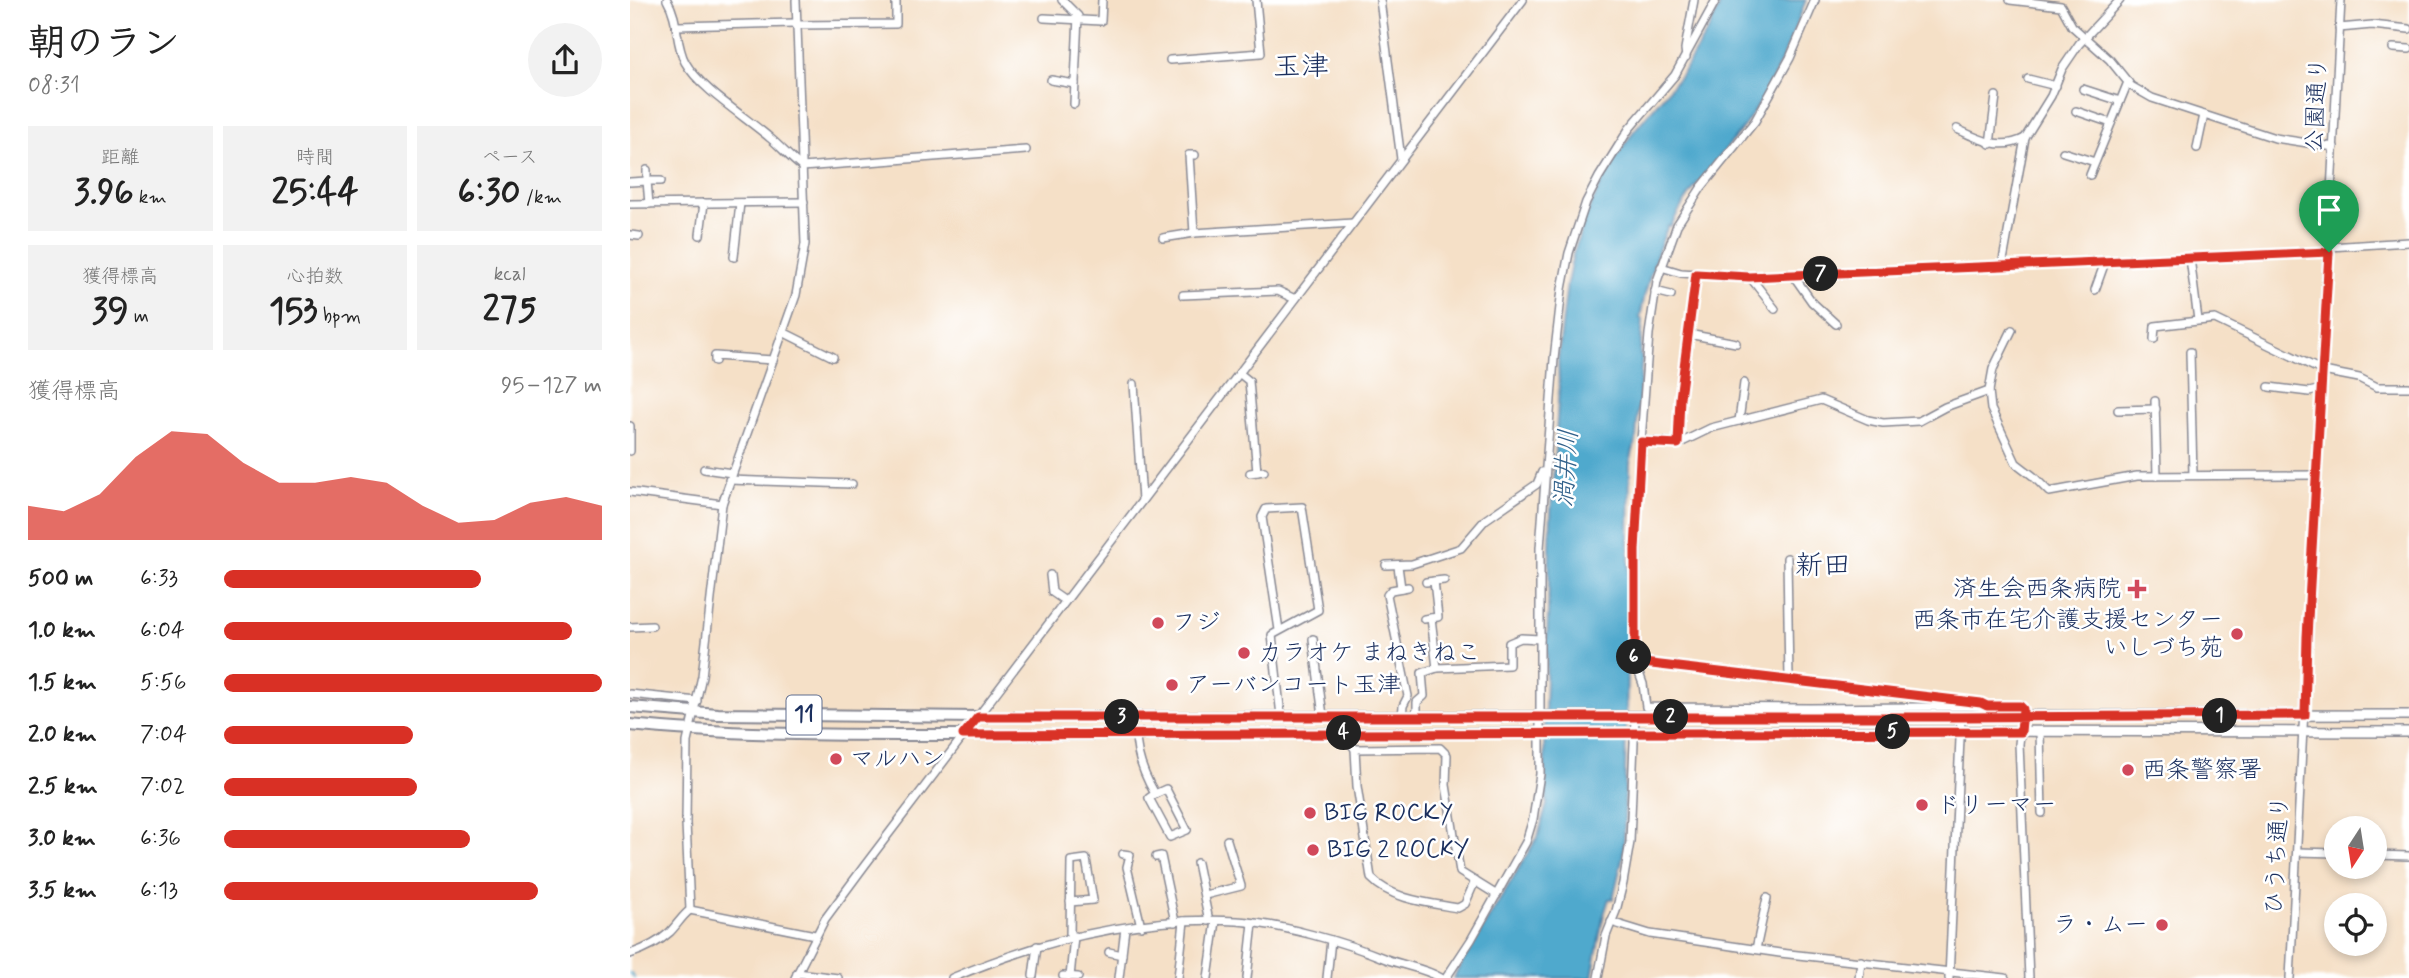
<!DOCTYPE html>
<html lang="ja">
<meta charset="utf-8">
<style>
body{margin:0;font-family:Mynerve,"Klee One",sans-serif;background:#f2f2f2;color:#222;height:100vh;display:flex;flex-direction:column;font-size:26px;white-space:nowrap}
*{box-sizing:border-box;margin:0}
p{font-size:23px;color:#767676}
.icon{flex:none;width:38px;height:38px;fill:none;stroke:currentColor;stroke-width:2;stroke-linecap:round;stroke-linejoin:round}
.map{position:relative;flex:1;overflow:hidden}
.drawer{display:flex;flex-direction:column;background:#fff;width:630px}
.drawer>*{flex:none}
.needle{width:46px;rotate:192deg}
.tools{position:absolute;left:1694px;top:816px;display:grid;gap:14px}
.tools a{display:grid;place-items:center;width:63px;height:63px;border-radius:50%;background:#fff;box-shadow:0 4px 10px #0003;font-size:35px}
.pin{position:absolute;display:grid;place-items:center;width:60px;height:60px;color:#fff;margin:-72px -30px;border-radius:50% 50% 50% 0;rotate:-45deg;box-shadow:0 0 7px #0007}
.pin .icon{rotate:45deg}
.km{position:absolute;width:35px;height:35px;margin:-18px;border-radius:50%;background:#222;color:#fff;font-size:19px;line-height:35px;text-align:center}
.round{display:grid;place-items:center;flex:none;width:74px;height:74px;border-radius:37px;background:#f2f2f2}
.overview{display:flex;align-items:center;justify-content:space-between;height:119px;padding:0 28px}
h1{font-size:38px;font-weight:700;line-height:52px}
.stats{display:grid;grid-template-columns:repeat(3,1fr);gap:10px;height:119px;padding:7px 28px}
.stats div{display:grid;align-content:center;border-radius:0px;background:#f2f2f2;text-align:center}
.stats b{font-size:35px;font-weight:700}
.stats small{font-size:19px;font-weight:400}
.stats p{font-size:19px}
.chart{height:196px;padding:14px 28px}
.chart p{display:flex;justify-content:space-between}
.chart svg{width:100%;height:126px;margin-top:7px;fill:#d93025;opacity:.7}
ul{padding:0 28px;list-style:none;font-size:23px}
li{display:grid;grid-template-columns:112px 84px 1fr;align-items:center;height:52px}
li i{height:18px;border-radius:9px;background:#d93025}
main{display:flex;flex:1;min-height:0}
.map>svg:first-child{display:block}
.water{fill:#4fa9cd;stroke:#356c96;stroke-width:2}
.lines{fill:none;stroke-linecap:round;stroke-linejoin:round}
.stream{stroke:#4fa9cd;stroke-width:2.5}
.minor-casing{stroke:#888892;stroke-width:10}
.major-casing{stroke:#888892;stroke-width:12}
.highway-casing{stroke:#888892;stroke-width:14}
.minor{stroke:#fff;stroke-width:7}
.major{stroke:#fff;stroke-width:9}
.highway{stroke:#fff;stroke-width:10}
.route-casing{stroke:#fff;stroke-width:14}
.route{stroke:#d93025;stroke-width:9}
.poi-dot{fill:#d1495b;stroke:#fff;stroke-width:2.5}
.labels{text-anchor:middle;dominant-baseline:central;stroke-width:5;stroke-linejoin:round;paint-order:stroke}
.shield{fill:#fff;stroke:#5f6d8e;stroke-width:2}
.shield-label{font-size:23px;font-weight:bold;fill:#1b2f5e}
.street-label{font-size:24px;fill:#1b2f5e;stroke:#fff}
.poi-label{font-size:24px;fill:#1b2f5e;stroke:#fff;text-anchor:start}
.water-label{font-size:26px;font-style:italic;fill:#30608a;stroke:#fff}
.quarter-label{font-size:28px;fill:#1b2f5e;stroke:#fff}
</style>
<main>
<section class="drawer">
<div class="overview"><div><h1>朝のラン</h1><p>08:31</p></div><a class="round"><svg class="icon" aria-label="share" viewBox="0 0 24 24"><path d="M12 15V3M7 8l5-5 5 5M5 13v7h14v-7"/></svg></a></div>
<div class="stats">
<div><p>距離</p><b>3.96<small> km</small></b></div>
<div><p>時間</p><b>25:44</b></div>
<div><p>ペース</p><b>6:30<small> /km</small></b></div>
</div>
<div class="stats">
<div><p>獲得標高</p><b>39<small> m</small></b></div>
<div><p>心拍数</p><b>153<small> bpm</small></b></div>
<div><p>kcal</p><b>275</b></div>
</div>
<div class="chart"><p><span>獲得標高</span>95–127 m</p>
<svg viewBox="0 0 160 44" preserveAspectRatio="none"><path d="M0 44V32L10 34L20 28L30 15L40 6L50 7L60 17L70 24L80 24L90 22L100 24L110 32L120 38L130 37L140 31L150 29L160 32V44z"/></svg>
</div>
<ul>
<li><b>500 m</b>6:33<i style="width:68%"></i></li>
<li><b>1.0 km</b>6:04<i style="width:92%"></i></li>
<li><b>1.5 km</b>5:56<i style="width:100%"></i></li>
<li><b>2.0 km</b>7:04<i style="width:50%"></i></li>
<li><b>2.5 km</b>7:02<i style="width:51%"></i></li>
<li><b>3.0 km</b>6:36<i style="width:65%"></i></li>
<li><b>3.5 km</b>6:13<i style="width:83%"></i></li>
</ul>
</section>
<div class="map">
<svg width="1779" height="978" viewBox="0 0 1779 978">
<rect width="100%" height="100%" fill="#fff"/>
<filter id="ink" filterUnits="userSpaceOnUse"><feTurbulence type="fractalNoise" baseFrequency=".0143" numOctaves="2"/><feDisplacementMap in="SourceGraphic" scale="14" xChannelSelector="R" yChannelSelector="G"/><feConvolveMatrix kernelMatrix="1 2 1 2 8 2 1 2 1" color-interpolation-filters="sRGB"/></filter>
<filter id="wash" filterUnits="userSpaceOnUse"><feTurbulence type="fractalNoise" baseFrequency=".00686" numOctaves="4" result="noise"/><feDisplacementMap in="SourceGraphic" scale="28" xChannelSelector="R" yChannelSelector="G"/><feGaussianBlur stdDeviation="1.57" result="paint"/><feColorMatrix in="noise" values="0 0 0 0 0 0 0 0 0 0 0 0 0 0 0 0 0 1.4 0 .05"/><feComposite in="paint" operator="in"/></filter>
<g filter="url(#wash)">
<rect width="100%" height="100%" fill="#f5e0c7"/>
<!-- water -->
<path class="water" d="M1092 0H1176C1160 42 1143 85 1117 122 1092 157 1060 186 1041 226H1038C1025 256 1016 285 1010 318L1013 321 1010 355 1012 357 1006 439 1000 463 998 647 994 666 997 671 994 840 993 856 983 899H979L973 918 962 978H823L908 836 917 804 914 744 921 511 929 386 928 359 937 283 943 254 957 213 980 167 1003 132 1053 72 1080 27Z"/>
<g class="lines">
<!-- stream -->
<path class="stream" d="M0 973 4 978"/>
</g>
</g>
<g filter="url(#ink)">
<g class="lines">
<defs>
<g id="minor">
<path d="M37 0C49 20 45 43 55 62 70 89 116 117 140 138 151 147 160 158 172 167L396 150"/>
<path d="M432 0 448 16 444 104"/>
<path d="M750 0 771 159"/>
<path d="M1185 0 1160 58 1125 121 1071 188 1047 225 1027 281 1019 334 1007 495 1005 662 1013 684 1016 707 1180 708 1390 706 1393 709 1389 744 1399 978"/>
<path d="M1380 0 1431 6 1442 26 1480 60 1501 86 1522 98 1645 138 1704 147"/>
<path d="M414 18 471 21 472 0"/>
<path d="M166 25 266 24V0"/>
<path d="M48 26 166 23"/>
<path d="M1709 28 1742 25 1779 29"/>
<path d="M1763 48 1779 49"/>
<path d="M1056 57 1055 49 1064 0"/>
<path d="M540 60 631 53 626 0"/>
<path d="M1398 79 1426 86"/>
<path d="M421 80 445 84"/>
<path d="M1453 89 1490 101"/>
<path d="M1446 111 1481 123"/>
<path d="M1327 129C1350 140 1371 151 1395 138"/>
<path d="M1360 144 1366 96"/>
<path d="M1567 148 1574 115"/>
<path d="M1433 152 1465 162"/>
<path d="M17 170V181H31"/>
<path d="M1460 175 1498 82"/>
<path d="M0 182 17 181 19 204"/>
<path d="M0 204 174 202"/>
<path d="M564 233 559 155H565"/>
<path d="M0 235 9 236"/>
<path d="M70 235 74 203"/>
<path d="M533 238 564 233 723 223"/>
<path d="M1699 247 1779 242"/>
<path d="M104 257 110 203"/>
<path d="M1560 258 1568 320"/>
<path d="M1372 266 1395 138 1421 96 1432 69 1449 44 1490 0"/>
<path d="M1031 267 1051 273 1114 277 1699 252"/>
<path d="M1163 275 1182 302 1206 324"/>
<path d="M1120 277 1145 309"/>
<path d="M1465 290 1475 262"/>
<path d="M1025 291 1041 295"/>
<path d="M553 295 648 291 665 299"/>
<path d="M1382 330 1363 369 1359 391 1361 409 1386 463 1403 476 1419 492 1507 476 1687 475"/>
<path d="M153 332 203 357"/>
<path d="M1058 334 1106 343"/>
<path d="M1524 339 1525 326 1585 319 1693 371 1729 378 1747 387H1779"/>
<path d="M1560 352 1563 475"/>
<path d="M85 361V356L143 360"/>
<path d="M609 373 619 381 627 472"/>
<path d="M504 384 512 500"/>
<path d="M1639 387 1679 392 1692 389"/>
<path d="M1525 401 1527 476"/>
<path d="M1488 410 1526 409"/>
<path d="M1109 421 1114 383"/>
<path d="M0 426V451"/>
<path d="M1011 441 1050 443 1081 428 1191 400 1238 420 1253 423 1289 421 1315 407 1359 391"/>
<path d="M1048 444 1050 399 1066 274"/>
<path d="M74 469 102 473"/>
<path d="M620 473 634 471"/>
<path d="M99 480 222 484"/>
<path d="M0 492 92 504"/>
<path d="M1157 558 1159 680"/>
<path d="M756 565 782 564 831 548 855 520 907 484 912 472"/>
<path d="M768 566 771 588"/>
<path d="M420 575 422 592 435 601"/>
<path d="M796 582 814 580"/>
<path d="M801 618 807 668"/>
<path d="M794 619 808 617 804 581"/>
<path d="M0 627 22 626"/>
<path d="M649 630 632 517 636 509 672 507 688 610 642 635 651 716"/>
<path d="M683 639 693 716"/>
<path d="M1005 662 1341 702"/>
<path d="M0 694 67 701"/>
<path d="M719 716 721 744 725 749 810 748 817 755 816 785 830 872 867 895"/>
<path d="M772 716 773 706 778 696 757 595 761 590 778 587"/>
<path d="M787 716V702L794 696 792 673 807 668 879 665V643L891 638 910 639"/>
<path d="M1410 732 1412 813"/>
<path d="M506 733C506 755 514 775 525 794L536 789 557 830 540 837 519 798 525 794"/>
<path d="M725 749 727 786 741 878C762 900 800 903 828 908L835 904 845 881"/>
<path d="M1668 852 1706 853"/>
<path d="M493 854 500 855 497 867 511 926"/>
<path d="M1745 855 1779 856"/>
<path d="M526 857 531 856 545 922"/>
<path d="M567 863 579 921"/>
<path d="M575 895 611 886 597 840"/>
<path d="M440 902 463 900 456 859 441 861 440 937"/>
<path d="M60 910 185 935"/>
<path d="M981 922 1020 934 1150 953 1375 978"/>
<path d="M1126 949 1137 898"/>
<path d="M479 952 492 955"/>
<path d="M0 954C15 949 28 943 40 932 47 925 52 916 60 910L56 823 57 742 72 676 92 504 166 295 175 244 166 0"/>
<path d="M167 973 208 978"/>
<path d="M403 976 407 946"/>
<path d="M433 976 448 977"/>
<path d="M440 977 444 936"/>
<path d="M165 978 195 919 235 865 893 0"/>
<path d="M322 978C412 940 509 916 607 921 651 924 714 942 756 959 774 966 795 968 811 978"/>
<path d="M489 978 495 928"/>
<path d="M548 978 554 921"/>
<path d="M578 978 586 921"/>
<path d="M617 978 623 923"/>
<path d="M697 978 701 940"/>
<path d="M816 978 841 940 896 842 903 819 910 774V548L924 359 932 289 939 253 956 202 969 177 999 129 1045 75 1086 0"/>
<path d="M968 978 976 936 986 911 993 883 1000 842 1005 717"/>
<path d="M1229 978 1231 961"/>
<path d="M1319 978 1331 717"/>
<path d="M1660 978 1711 0"/>
</g>
<g id="major">
<path d="M348 717 1779 715"/>
<path d="M333 735 1330 731 1779 732"/>
</g>
<g id="highway">
<path d="M0 707 88 714 348 717"/>
<path d="M0 725C111 736 222 735 333 735"/>
</g>
</defs>
<!-- minor casing -->
<use href="#minor" class="minor-casing"/>
<!-- major casing -->
<use href="#major" class="major-casing"/>
<!-- highway casing -->
<use href="#highway" class="highway-casing"/>
<!-- minor -->
<use href="#minor" class="minor"/>
<!-- major -->
<use href="#major" class="major"/>
<!-- highway -->
<use href="#highway" class="highway"/>
</g>
</g>
<g class="lines" filter="url(#ink)">
<defs>
<path id="route" d="M1699 252 1677 637 1675 715C1560 716 1445 716 1331 717H348L333 735 1391 732 1393 709 1390 706H1357L1351 703 1005 662V550L1011 442 1048 444 1050 398 1066 274 1119 277 1699 252"/>
</defs>
<!-- route casing -->
<use href="#route" class="route-casing"/>
<!-- route -->
<use href="#route" class="route"/>
</g>
<!-- markers -->
<g class="poi-dot">
<path d="M1503.5 578.5h7v7h7v7h-7v7h-7v-7h-7v-7h7z"/>
<circle cx="528" cy="623" r="7"/>
<circle cx="1607" cy="634" r="7"/>
<circle cx="614" cy="653" r="7"/>
<circle cx="542" cy="685" r="7"/>
<circle cx="206" cy="759" r="7"/>
<circle cx="1498" cy="770" r="7"/>
<circle cx="1292" cy="805" r="7"/>
<circle cx="680" cy="813" r="7"/>
<circle cx="683" cy="850" r="7"/>
<circle cx="1532" cy="925" r="7"/>
</g>
<g class="labels">
<!-- shield labels -->
<rect class="shield" x="156.5" y="695.5" width="35" height="39" rx="5"/>
<g class="shield-label">
<text x="174" y="715">11</text>
</g>
<!-- street labels -->
<g class="street-label">
<text transform="translate(1687 105) rotate(-87)">公園通り</text>
<text transform="translate(1648 855) rotate(-87)">ひうち通り</text>
</g>
<!-- poi labels -->
<g class="poi-label">
<text x="1491" y="589" text-anchor="end">済生会西条病院</text>
<text x="1593" y="620" text-anchor="end">西条市在宅介護支援センター<tspan x="1593" dy="28">いしづち苑</tspan></text>
<text x="542" y="623">フジ</text>
<text x="628" y="653">カラオケ まねきねこ</text>
<text x="556" y="685">アーバンコート玉津</text>
<text x="220" y="759">マルハン</text>
<text x="1512" y="770">西条警察署</text>
<text x="1306" y="805">ドリーマー</text>
<text x="694" y="813">BIG ROCKY</text>
<text x="697" y="850">BIG 2 ROCKY</text>
<text x="1518" y="925" text-anchor="end">ラ・ムー</text>
</g>
<!-- water labels -->
<g class="water-label">
<text transform="translate(937 468) rotate(-86)">渦井川</text>
</g>
<!-- quarter labels -->
<g class="quarter-label">
<text x="671" y="67">玉津</text>
<text x="1193" y="566">新田</text>
</g>
</g>
</svg>
<div class="tools">
<a><svg class="needle" viewBox="-14 -14 28 28"><path d="M0-13l5 13h-10z" fill="#e53935"/><path d="M0 13l5-13h-10z" fill="#767676"/></svg></a>
<a><svg class="icon" aria-label="locate" viewBox="0 0 24 24"><circle cx="12" cy="12" r="6"/><path d="M12 2v4M12 18v4M2 12h4M18 12h4"/></svg></a>
</div>
<div class="pin" style="left:1699px;top:252px;background:#1e9e55"><svg class="icon" aria-label="arrive" viewBox="0 0 24 24"><path d="M6 21V4h12l-3 4 3 4H6"/></svg></div>
<b class="km" style="left:1590px;top:716px">1</b>
<b class="km" style="left:1041px;top:717px">2</b>
<b class="km" style="left:492px;top:717px">3</b>
<b class="km" style="left:714px;top:733px">4</b>
<b class="km" style="left:1263px;top:732px">5</b>
<b class="km" style="left:1004px;top:657px">6</b>
<b class="km" style="left:1191px;top:274px">7</b>
</div>
</main>
